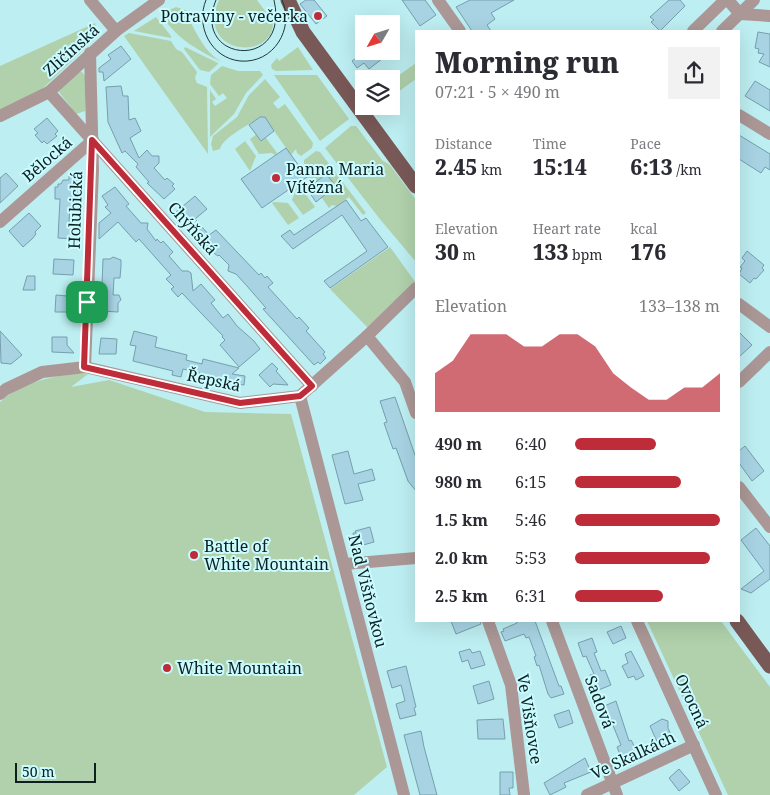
<!DOCTYPE html>
<meta charset="utf-8">
<style>
body{margin:0;font-family:"Noto Serif",serif;background:#f2f2f3;color:#2b2b33;height:100vh;display:flex;flex-direction:column;font-size:19px;white-space:nowrap}
*{box-sizing:border-box;margin:0}
p{font-size:16px;color:#7c7c81}
.icon{flex:none;width:28px;height:28px;fill:none;stroke:currentColor;stroke-width:2;stroke-linecap:round;stroke-linejoin:round}
.map{position:relative;flex:1;overflow:hidden}
.sheet{position:absolute;left:415px;top:30px;width:325px;height:592px;display:flex;flex-direction:column;background:#fff;border-radius:0px;box-shadow:0 5px 20px #0002}
.sheet>*{flex:none}
.needle{width:32px;rotate:231deg}
.buttons{position:absolute;left:355px;top:15px;display:grid;gap:10px}
.buttons a{display:grid;place-items:center;width:45px;height:45px;border-radius:0px;background:#fff;box-shadow:0 5px 20px #0002;font-size:25px}
.scale{position:absolute;left:15px;bottom:12px;width:81px;box-sizing:border-box;padding-left:5px;border:2px solid #0c1f21;border-top:0;font-size:14px;line-height:18px;white-space:nowrap;color:#0c1f21;-webkit-text-stroke:4px #cafbff;paint-order:stroke}
.pin{position:absolute;display:grid;place-items:center;width:42px;height:42px;color:#fff;margin:-21px;border-radius:10px;box-shadow:0 2px 8px #0006}
.round{display:grid;place-items:center;flex:none;width:52px;height:52px;border-radius:0px;background:#f2f2f3}
.summary{display:flex;align-items:center;justify-content:space-between;height:85px;padding:0 20px}
h1{font-size:28px;font-weight:800;line-height:38px}
.metrics{display:grid;grid-template-columns:repeat(3,1fr);gap:8px;height:85px;padding:5px 20px}
.metrics div{display:grid;align-content:center}
.metrics b{font-size:21px;font-weight:800}
.metrics small{font-size:14px;font-weight:400}
.metrics p{font-size:14px}
.chart{height:140px;padding:10px 20px}
.chart p{display:flex;justify-content:space-between}
.chart svg{width:100%;height:90px;margin-top:5px;fill:#bd2c38;opacity:.7}
ul{padding:0 20px;list-style:none;font-size:16px}
li{display:grid;grid-template-columns:80px 60px 1fr;align-items:center;height:38px}
li i{height:12px;border-radius:6px;background:#bd2c38}
.map>svg:first-child{display:block}
.green{fill:#b0d1ac}
.building{fill:#a8d3e3;stroke:#759fae}
.lines{fill:none;stroke-linecap:round;stroke-linejoin:round}
.street{stroke:#aa9796;stroke-width:12}
.primary{stroke:#795958;stroke-width:15}
.tram{stroke:#21383a;stroke-width:1}
.route-casing{stroke:#fff;stroke-width:10}
.route{stroke:#bd2c38;stroke-width:6}
.poi-dot{fill:#bd2c38;stroke:#cafbff;stroke-width:2}
.labels{text-anchor:middle;dominant-baseline:central;stroke-width:4;stroke-linejoin:round;paint-order:stroke}
.poi-label{font-size:16px;fill:#0c1f21;stroke:#cafbff;text-anchor:start}
.street-label{font-size:16px;fill:#0c1f21;stroke:#cafbff}
</style>
<div class="map">
<svg width="770" height="795" viewBox="0 0 770 795">
<rect width="100%" height="100%" fill="#bdeef1"/>
<!-- green -->
<g class="green">
<path d="M219 0H257L273 22C274 62 195 55 219 0Z"/>
<path d="M176 7 188 11 190 15 188 17C197 34 204 51 221 62 193 47 179 40 160 14Z"/>
<path d="M156 17 171 36V38L134 31Z"/>
<path d="M95 23 98 36 40 91 0 110V66Z"/>
<path d="M129 33 171 41 176 49 182 52 197 72 195 78 197 83 207 87 208 154 124 36Z"/>
<path d="M185 47 218 63V64L209 72 200 70 184 49Z"/>
<path d="M298 47 313 70 276 71 272 69 271 65 277 58 279 61Z"/>
<path d="M416 63V79L391 97V81Z"/>
<path d="M222 66 238 71H260L263 75 246 93 234 114 210 137V90L216 99 212 102 215 106 227 98 223 93 219 96 210 84 211 75Z"/>
<path d="M79 71 82 72 86 77 85 111 76 114 59 92 60 89Z"/>
<path d="M274 75H317L349 119 320 141Z"/>
<path d="M265 79 280 97 273 103 278 109 285 104 313 143 312 148 301 156 297 153 296 149 291 155 265 118 261 117C251 123 222 138 220 149L213 151 211 144 213 136 237 117 249 95Z"/>
<path d="M351 126H356L382 160 390 165 416 200V262L379 218 325 148Z"/>
<path d="M261 131 277 153 275 155 272 153 259 154 250 139Z"/>
<path d="M245 141 256 156 250 171 235 149Z"/>
<path d="M316 151 320 152 366 213 363 215 349 197 337 206 332 205 329 208 302 170 309 167 304 164V160Z"/>
<path d="M298 184 315 207 303 215 292 200Z"/>
<path d="M274 202 288 203 299 218 288 225 272 203Z"/>
<path d="M390 247 416 283 368 328 330 289Z"/>
<path d="M76 373 88 374 71 387 109 380 205 412 291 414 387 767 354 795H0V402C22 382 47 378 76 373Z"/>
<path d="M647 621H721L770 687V795H728Z"/>
</g>
<!-- building -->
<g class="building">
<path d="M306 0H314L327 16 316 24 300 4Z"/>
<path d="M402 0H425L436 15 420 26Z"/>
<path d="M470 0H514L491 13 495 19 487 25 491 31H472L456 7Z"/>
<path d="M669 0H680L685 6 660 31 651 22 654 20 650 17Z"/>
<path d="M758 32 770 34V67L759 62 764 54 758 53 759 49 755 48Z"/>
<path d="M121 46 131 59 104 81 103 72H99V68L111 59 108 55Z"/>
<path d="M365 51H392L369 69 364 63 357 68 352 61Z"/>
<path d="M755 81 770 90V111L745 96Z"/>
<path d="M121 86 123 96H128L129 120 135 118 141 131 130 138 139 158 147 150 152 156H159V163L154 168 165 180 167 178 174 184 172 186 175 189 164 199 147 183 149 182 136 167 138 164 125 151 122 153 108 122 106 87Z"/>
<path d="M260 117H265L274 131 261 141 249 125Z"/>
<path d="M47 118 58 131 55 134 57 136 47 144 44 141 42 143 35 135 38 133 34 129Z"/>
<path d="M739 135 770 154V170L765 167 761 173 739 159Z"/>
<path d="M286 148 307 177 262 208 241 179Z"/>
<path d="M6 173 18 186 0 203V178Z"/>
<path d="M326 174 336 186 316 202 307 189Z"/>
<path d="M69 176H77V187H78L76 207H70L69 223 74 224 73 239 58 238 60 199H55V187H58V184H61L63 180H69Z"/>
<path d="M115 187 129 204 126 206 141 223H148L147 229 156 241 157 239 161 243 163 241 173 252 169 256 182 271H188L191 273 193 291 201 284 215 300 211 303 223 318 228 314 237 326 254 341 260 349 239 367 220 345 225 340 222 337 223 336 182 293 178 297 171 289 174 287 166 279 171 275 139 239 136 242 118 222 99 239V223L111 213 105 207 108 205 102 196Z"/>
<path d="M195 196 207 209 195 219 209 235 216 230 259 275 261 273 265 278 267 276 273 283 268 287 297 319 299 317 309 328 306 331 325 352 323 354 326 358 320 364 318 362 314 365 263 309 266 308 247 286 236 274 228 271 229 265 219 255 218 256 215 254 176 212Z"/>
<path d="M346 200 361 221 366 218 388 247 330 288 324 281 367 251 342 215 293 249 281 236 290 230 294 235Z"/>
<path d="M29 213 41 226 35 232 36 234 32 239 23 247 9 231Z"/>
<path d="M747 251 764 265 762 268 764 270 756 279 754 278 750 283 739 274 742 268 740 267 745 261 742 258Z"/>
<path d="M113 257 121 260V266L120 278H114L113 295H119L121 300 118 303V312L101 311 103 259H110Z"/>
<path d="M54 259 74 260 73 275 53 274Z"/>
<path d="M27 276H35V290H23Z"/>
<path d="M67 294H77L71 312H55L56 295 67 296Z"/>
<path d="M0 331 22 355 11 364 1 363Z"/>
<path d="M134 331 157 337 155 347 187 355 186 360 202 364 203 359 239 368 232 374 245 376 244 385 207 380 208 379 199 376 200 373 183 369 181 377 172 375 173 371 133 361 136 346 130 345Z"/>
<path d="M739 332 752 345 739 357Z"/>
<path d="M52 337H67V345L74 353 52 352Z"/>
<path d="M101 338 117 339 116 354H99Z"/>
<path d="M272 363 278 369 276 371 288 385 273 384 270 387 259 375Z"/>
<path d="M395 397 416 458V491L408 481 396 448 393 449 384 423 387 422 380 401Z"/>
<path d="M745 446 764 471 752 481 739 463V451Z"/>
<path d="M348 451 354 474 372 469 375 480 358 484 363 500 345 504 332 455Z"/>
<path d="M370 527 374 542 356 547 353 533H356L355 531Z"/>
<path d="M756 528 770 546V579L751 593 741 589 764 571 741 540Z"/>
<path d="M451 621H480L481 624 456 634Z"/>
<path d="M517 621H535L559 686H561L564 694 551 698 548 694 539 665 537 666 534 657 536 656 529 637 526 638 524 634 505 641 501 632 504 631 503 629 517 623Z"/>
<path d="M621 626 626 638 613 644 607 632Z"/>
<path d="M592 638 597 652 594 653 601 671 605 670 611 685 596 691 590 675 594 674 586 656 583 657 578 643Z"/>
<path d="M470 649 472 653 480 651 485 665 471 669 468 660 462 662 459 652Z"/>
<path d="M631 651 644 676 636 680 634 676 628 678 622 666 628 663 625 654Z"/>
<path d="M406 666 416 707 414 708 416 715 400 719 396 704 405 701 401 685 392 688 387 671Z"/>
<path d="M489 681 494 699 478 704 473 686Z"/>
<path d="M616 701 629 741 631 740 638 753 626 759 624 756 621 757 617 747 621 745 612 723 608 725 602 707Z"/>
<path d="M569 710 573 723 559 728 554 715Z"/>
<path d="M503 719 505 739H478L477 720Z"/>
<path d="M662 719 668 721V728L672 737 667 739 668 742 659 746 650 726Z"/>
<path d="M421 731 424 747 437 795H420L404 735Z"/>
<path d="M585 758 591 772 564 783 566 787 550 795 544 783Z"/>
<path d="M679 769 690 782 679 791 669 778Z"/>
<path d="M500 772H513V788H509L510 795H500Z"/>
</g>
<g class="lines">
<!-- street -->
<g class="street">
<path d="M90 0 116 31"/>
<path d="M438 0 460 31"/>
<path d="M728 0 740 14 770 16"/>
<path d="M693 31 725 0"/>
<path d="M722 31 754 0"/>
<path d="M49 92 312 386"/>
<path d="M739 115 770 134"/>
<path d="M0 116 49 92 116 31 159 0"/>
<path d="M0 222 93 140"/>
<path d="M739 304 770 327"/>
<path d="M367 336 405 382 416 413"/>
<path d="M85 367 93 170 90 53"/>
<path d="M739 382 770 352"/>
<path d="M0 394 6 389 42 372 85 367 240 403 300 396 367 336 416 288"/>
<path d="M300 396 404 795"/>
<path d="M739 487 770 527"/>
<path d="M345 564 416 558"/>
<path d="M488 621 511 685 524 795"/>
<path d="M552 621 617 795"/>
<path d="M637 621 716 795"/>
<path d="M587 795 694 745"/>
</g>
<!-- primary -->
<g class="primary">
<path d="M288 0 303 32 416 186"/>
<path d="M737 621 770 666"/>
</g>
<!-- tram -->
<g class="tram">
<path d="M206 0C195 26 211 58 240 61 274 64 295 28 282 0"/>
<path d="M216 0C190 63 291 72 274 0"/>
</g>
</g>
<g class="lines">
<defs>
<path id="route" d="M92 140 312 386 300 396 240 403 84 367Z"/>
</defs>
<!-- route casing -->
<use href="#route" class="route-casing"/>
<!-- route -->
<use href="#route" class="route"/>
</g>
<!-- markers -->
<g class="poi-dot">
<circle cx="318" cy="16" r="5"/>
<circle cx="276" cy="178" r="5"/>
<circle cx="194" cy="555" r="5"/>
<circle cx="167" cy="668" r="5"/>
</g>
<g class="labels">
<!-- poi labels -->
<g class="poi-label">
<text x="308" y="16" text-anchor="end">Potraviny - večerka</text>
<text x="286" y="169">Panna Maria<tspan x="286" dy="18">Vítězná</tspan></text>
<text x="204" y="546">Battle of<tspan x="204" dy="18">White Mountain</tspan></text>
<text x="177" y="668">White Mountain</text>
</g>
<!-- street labels -->
<g class="street-label">
<text transform="translate(71 50) rotate(-42)">Zličínská</text>
<text transform="translate(47 159) rotate(-41)">Bělocká</text>
<text transform="translate(75 210) rotate(-88)">Holubická</text>
<text transform="translate(193 228) rotate(48)">Chýňská</text>
<text transform="translate(214 380) rotate(12)">Řepská</text>
<text transform="translate(368 591) rotate(76)">Nad Višňovkou</text>
<text transform="translate(692 701) rotate(65)">Ovocná</text>
<text transform="translate(600 702) rotate(69)">Sadová</text>
<text transform="translate(530 719) rotate(81)">Ve Višňovce</text>
<text transform="translate(633 755) rotate(-25)">Ve Skalkách</text>
</g>
</g>
</svg>
<div class="buttons">
<a><svg class="needle" viewBox="-14 -14 28 28"><path d="M0-13l5 13h-10z" fill="#e53935"/><path d="M0 13l5-13h-10z" fill="#7c7c81"/></svg></a>
<a><svg class="icon" aria-label="layers" viewBox="0 0 24 24"><path d="M12 4l9 5-9 5-9-5zM3 14l9 5 9-5"/></svg></a>
</div>
<div class="scale">50 m</div>
<div class="pin" style="left:87px;top:302px;background:#1e9e55"><svg class="icon" aria-label="arrive" viewBox="0 0 24 24"><path d="M6 21V4h12l-3 4 3 4H6"/></svg></div>
<section class="sheet">
<div class="summary"><div><h1>Morning run</h1><p>07:21 · 5 × 490 m</p></div><a class="round"><svg class="icon" aria-label="share" viewBox="0 0 24 24"><path d="M12 15V3M7 8l5-5 5 5M5 13v7h14v-7"/></svg></a></div>
<div class="metrics">
<div><p>Distance</p><b>2.45<small> km</small></b></div>
<div><p>Time</p><b>15:14</b></div>
<div><p>Pace</p><b>6:13<small> /km</small></b></div>
</div>
<div class="metrics">
<div><p>Elevation</p><b>30<small> m</small></b></div>
<div><p>Heart rate</p><b>133<small> bpm</small></b></div>
<div><p>kcal</p><b>176</b></div>
</div>
<div class="chart"><p><span>Elevation</span>133–138 m</p>
<svg viewBox="0 0 160 44" preserveAspectRatio="none"><path d="M0 44V25L10 19L20 6L30 6L40 6L50 12L60 12L70 6L80 6L90 12L100 25L110 32L120 38L130 38L140 32L150 32L160 25V44z"/></svg>
</div>
<ul>
<li><b>490 m</b>6:40<i style="width:56%"></i></li>
<li><b>980 m</b>6:15<i style="width:73%"></i></li>
<li><b>1.5 km</b>5:46<i style="width:100%"></i></li>
<li><b>2.0 km</b>5:53<i style="width:93%"></i></li>
<li><b>2.5 km</b>6:31<i style="width:61%"></i></li>
</ul>
</section>
</div>
